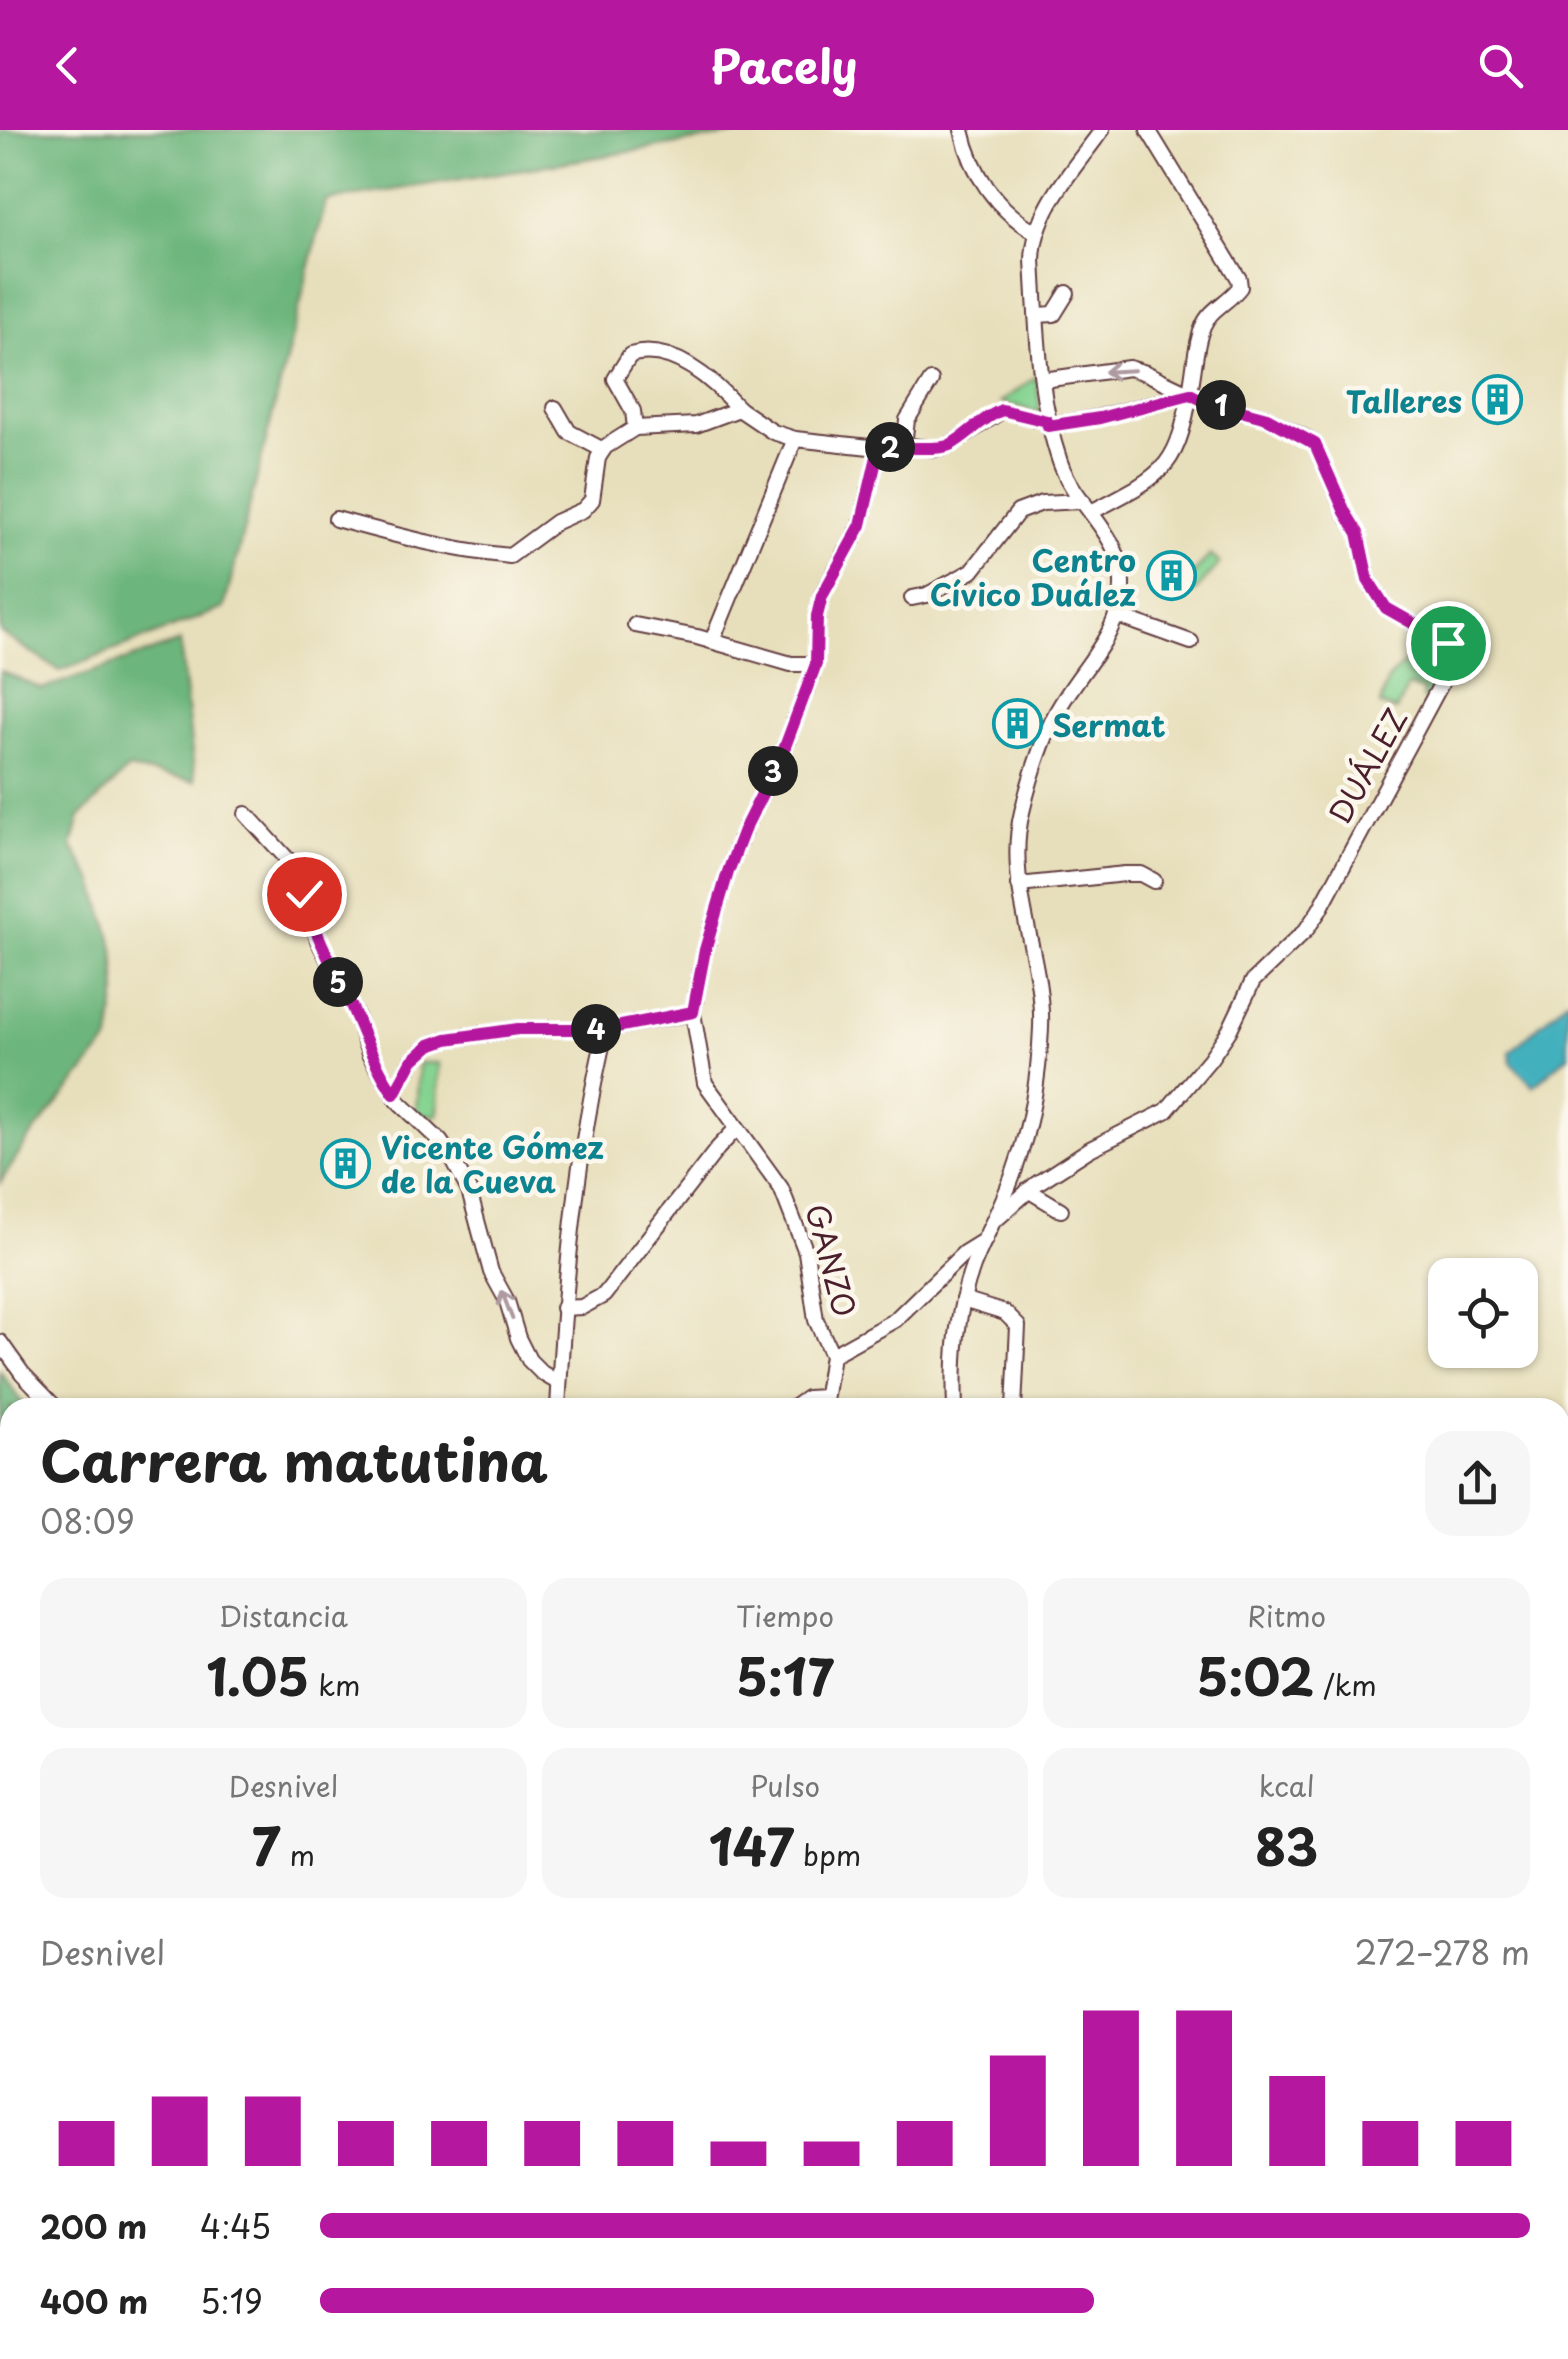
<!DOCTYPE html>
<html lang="es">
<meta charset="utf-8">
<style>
body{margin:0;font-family:"Playpen Sans",sans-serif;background:#f6f6f6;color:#222;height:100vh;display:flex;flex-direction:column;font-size:38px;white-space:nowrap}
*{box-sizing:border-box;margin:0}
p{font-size:32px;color:#767676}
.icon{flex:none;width:55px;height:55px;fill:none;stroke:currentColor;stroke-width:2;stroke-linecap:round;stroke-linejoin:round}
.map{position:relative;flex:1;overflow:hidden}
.details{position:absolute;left:0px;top:1268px;width:1570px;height:962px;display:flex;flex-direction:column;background:#fff;border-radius:30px 30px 0 0;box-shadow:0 2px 8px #0004}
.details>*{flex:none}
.fabs{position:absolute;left:1428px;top:1128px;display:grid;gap:20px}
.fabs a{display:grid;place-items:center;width:110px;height:110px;border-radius:20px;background:#fff;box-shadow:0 2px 8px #0004;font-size:50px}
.pin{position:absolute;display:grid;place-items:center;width:85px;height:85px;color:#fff;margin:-42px;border:5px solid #fff;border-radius:50%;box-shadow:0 2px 10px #0007}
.km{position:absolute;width:50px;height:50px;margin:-25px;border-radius:50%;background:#222;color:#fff;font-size:28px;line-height:50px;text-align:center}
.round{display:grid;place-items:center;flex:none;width:105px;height:105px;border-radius:30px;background:#f6f6f6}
.headline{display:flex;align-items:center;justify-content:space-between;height:170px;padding:0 40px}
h1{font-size:55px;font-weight:700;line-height:75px}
.figures{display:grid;grid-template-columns:repeat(3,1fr);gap:15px;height:170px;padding:10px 40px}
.figures div{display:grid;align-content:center;border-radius:25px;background:#f6f6f6;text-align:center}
.figures b{font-size:50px;font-weight:700}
.figures small{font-size:28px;font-weight:400}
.figures p{font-size:28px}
.chart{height:280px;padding:20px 40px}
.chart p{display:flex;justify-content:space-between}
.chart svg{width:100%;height:180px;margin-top:10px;stroke:#b5179e;stroke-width:6}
ul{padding:0 40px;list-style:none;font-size:32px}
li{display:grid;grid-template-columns:160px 120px 1fr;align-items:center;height:75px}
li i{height:25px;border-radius:12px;background:#b5179e}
header{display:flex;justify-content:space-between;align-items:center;height:130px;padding:0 40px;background:#b5179e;color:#fff;font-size:45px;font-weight:700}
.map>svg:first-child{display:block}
.green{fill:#85d391;stroke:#68795e;stroke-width:2.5}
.forest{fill:#6cb57b;stroke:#5b6a53;stroke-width:2.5}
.water{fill:#42b1bd;stroke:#466874;stroke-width:2.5}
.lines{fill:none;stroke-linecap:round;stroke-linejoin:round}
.street-casing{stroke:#623c41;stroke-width:18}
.highway-casing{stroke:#623c41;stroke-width:29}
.street{stroke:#fff;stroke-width:14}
.highway{stroke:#febc70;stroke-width:25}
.rail-casing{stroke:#4a1f2b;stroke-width:8}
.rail{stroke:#fbf7ec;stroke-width:4;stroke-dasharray:11;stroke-linecap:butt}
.oneway{stroke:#ae9aa0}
.route-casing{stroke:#fff;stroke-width:20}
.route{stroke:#b5179e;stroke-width:12}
.labels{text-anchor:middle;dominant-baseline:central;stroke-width:9;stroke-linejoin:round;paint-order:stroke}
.culture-label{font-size:30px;font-weight:bold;fill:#0d838f;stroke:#fbf7ec;text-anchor:end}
.street-label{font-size:30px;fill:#4a1f2b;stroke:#fbf7ec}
</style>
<header><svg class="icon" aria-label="back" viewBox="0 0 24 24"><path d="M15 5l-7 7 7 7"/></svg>Pacely<svg class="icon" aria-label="search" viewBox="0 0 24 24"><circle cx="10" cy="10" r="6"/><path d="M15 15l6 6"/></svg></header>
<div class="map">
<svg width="1568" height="2229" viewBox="0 0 1568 2229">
<rect width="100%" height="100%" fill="#fbf7ec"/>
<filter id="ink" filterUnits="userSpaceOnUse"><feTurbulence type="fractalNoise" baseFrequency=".01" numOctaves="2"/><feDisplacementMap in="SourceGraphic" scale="20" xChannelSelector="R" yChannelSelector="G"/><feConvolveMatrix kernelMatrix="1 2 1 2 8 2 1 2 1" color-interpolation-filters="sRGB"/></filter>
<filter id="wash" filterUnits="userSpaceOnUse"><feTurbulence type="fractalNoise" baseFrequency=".0048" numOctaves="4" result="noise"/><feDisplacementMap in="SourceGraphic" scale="40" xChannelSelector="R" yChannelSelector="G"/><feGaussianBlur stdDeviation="2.25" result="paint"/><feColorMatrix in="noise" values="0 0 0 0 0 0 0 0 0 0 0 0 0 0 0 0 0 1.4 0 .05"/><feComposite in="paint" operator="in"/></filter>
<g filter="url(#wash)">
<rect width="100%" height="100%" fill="#e7dfbb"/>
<!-- green -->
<g class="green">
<path d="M1037 246 1040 283 1001 272Z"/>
<path d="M1210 425 1220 433 1194 463 1185 454Z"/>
<path d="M1409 529 1439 545 1429 572 1422 568 1424 561 1408 556 1396 581 1380 575 1388 549Z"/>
<path d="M419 933H439L438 985H416Z"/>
<path d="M1568 1852V1977L1567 1978C1561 1935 1554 1893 1568 1852Z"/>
</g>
<!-- forest -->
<g class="forest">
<path d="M0 0H764L326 71 224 478 60 541 0 502Z"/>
<path d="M180 512 195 651 128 639 80 687 72 716 94 752 114 818 117 862 110 910 28 1010 0 1053V541L42 559Z"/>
<path d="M0 1241 25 1277 10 1278V1756L0 1754Z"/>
<path d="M720 2220H776L766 2229H730Z"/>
</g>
<!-- water -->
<g class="water">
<path d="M1568 869V926L1533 956 1511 932 1510 922Z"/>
<path d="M782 2220H845L835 2229H770Z"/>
</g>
</g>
<g filter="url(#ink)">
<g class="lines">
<defs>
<g id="street">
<path d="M962 0C971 42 997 81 1036 102"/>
<path d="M1037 185 1054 184 1067 163"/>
<path d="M555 278 569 302 603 320"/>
<path d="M1048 296 1100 287 1189 264"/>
<path d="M635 298 633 281 615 249 630 225C672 212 714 251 739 279"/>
<path d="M904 315 907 290 931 251"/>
<path d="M1091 382C1169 342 1178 338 1192 250 1195 232 1196 213 1203 196 1210 179 1229 172 1240 157L1239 149 1148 0"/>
<path d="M336 389C394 405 450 420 510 426L556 392 583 380 592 370 598 328 605 317 635 298 696 295 739 279 773 302 795 309 879 318 904 315 935 319 948 316 1003 280 1047 291"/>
<path d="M912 468 927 465 972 441 1018 382 1042 373 1083 371"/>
<path d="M1118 486 1191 512"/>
<path d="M635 495 697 507 791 534H816"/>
<path d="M712 511 795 309"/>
<path d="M246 684 291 733 300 748 318 810 356 885 369 924 398 971 440 1011 452 1028 469 1061 491 1142 507 1171 518 1208 529 1230 542 1243 559 1253"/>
<path d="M1019 755 1125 744H1141L1154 751"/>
<path d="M394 964 412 931 430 915 447 909 518 899H606L693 883"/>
<path d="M1028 1060 1061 1080"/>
<path d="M999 1087 1036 1054 1090 1019 1166 981 1210 929 1229 901 1253 851 1306 800 1319 781 1455 528V520L1449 513 1386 478 1368 450 1358 403 1345 383 1315 314 1304 307 1267 288 1205 271 1146 243 1129 238 1043 250"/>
<path d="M963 1170 1005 1183 1018 1196 1014 1278"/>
<path d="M563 1178 582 1177 604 1165 718 1018 737 998"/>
<path d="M0 1212 22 1243 56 1278"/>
<path d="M832 1225 895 1190 964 1123 985 1110"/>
<path d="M558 1278C565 1149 576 1024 606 899"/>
<path d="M793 1278 807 1268 825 1267"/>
<path d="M824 1278 832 1225 816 1190 806 1122 781 1058 705 953 693 883 705 820 728 742 744 700 783 622 816 534 817 486 822 465 861 395 879 318"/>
<path d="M955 1278C953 1229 956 1183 973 1136 986 1103 1004 1073 1015 1039 1031 995 1039 945 1041 898 1044 825 1004 756 1022 682 1029 652 1040 618 1053 589 1075 543 1119 510 1122 457 1124 404 1076 378 1060 332 1038 268 1037 197 1033 130 1034 80 1074 39 1102 0"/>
<path d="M0 1771 10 1773"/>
<path d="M0 2085 10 2114"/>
<path d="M1560 2123 1568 2114"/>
<path d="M10 2159C4 2169 1 2180 10 2189"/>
<path d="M1481 2220V2229"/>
<path d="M318 2229 320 2220"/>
<path d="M370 2229 371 2220"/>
<path d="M469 2229 475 2220"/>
<path d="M585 2229 592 2221"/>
</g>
<g id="highway">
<path d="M1560 1628 1568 1614"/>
<path d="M1560 1693 1568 1680"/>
<path d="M1560 1740 1568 1723"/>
<path d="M1560 2050 1568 2060"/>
<path d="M1560 2180 1568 2177"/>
<path d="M922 2229 935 2220"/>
<path d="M994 2229 1007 2220"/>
<path d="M1366 2229 1402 2220"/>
</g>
</defs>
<!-- street casing -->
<use href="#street" class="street-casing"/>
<!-- highway casing -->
<use href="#highway" class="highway-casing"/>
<!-- street -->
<use href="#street" class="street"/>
<!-- highway -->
<use href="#highway" class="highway"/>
<defs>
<g id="rail">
<path d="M1560 2005 1568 2001"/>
<path d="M1094 2229 1113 2220"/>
</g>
</defs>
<!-- rail casing -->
<use href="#rail" class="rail-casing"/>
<!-- rail -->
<use href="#rail" class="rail"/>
</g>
<!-- one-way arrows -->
<defs><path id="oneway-shaft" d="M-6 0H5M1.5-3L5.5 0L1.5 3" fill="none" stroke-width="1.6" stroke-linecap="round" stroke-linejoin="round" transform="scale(2.5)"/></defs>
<g class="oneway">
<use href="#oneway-shaft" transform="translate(1119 241) rotate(177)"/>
<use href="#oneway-shaft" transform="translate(507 1175) rotate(-111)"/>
</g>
</g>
<g class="lines" filter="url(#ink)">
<defs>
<path id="route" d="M304 764C315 809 339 845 356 887 368 915 377 939 394 964L412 931 430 915 447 909 518 899H606L693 882 705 820 728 742 744 700 783 622 816 534 817 486 822 466 861 395 879 318C897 316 938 321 950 315 968 305 983 287 1002 280L1047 291 1048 296 1100 288 1190 264 1204 271 1267 288 1315 314 1345 382 1358 403 1368 450 1386 478 1448 513"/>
</defs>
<!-- route casing -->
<use href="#route" class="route-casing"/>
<!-- route -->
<use href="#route" class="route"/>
</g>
<!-- icons -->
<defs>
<symbol id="building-ring" viewBox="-11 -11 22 22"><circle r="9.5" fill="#fbf7ec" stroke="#0f9aa8" stroke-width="1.5"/><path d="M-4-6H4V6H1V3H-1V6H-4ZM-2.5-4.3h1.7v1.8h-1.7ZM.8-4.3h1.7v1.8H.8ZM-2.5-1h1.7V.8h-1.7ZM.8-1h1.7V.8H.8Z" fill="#0f9aa8"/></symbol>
</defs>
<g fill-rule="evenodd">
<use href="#building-ring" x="1470" y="242" width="55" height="55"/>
<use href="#building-ring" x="1144" y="418" width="55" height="55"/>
<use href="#building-ring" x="990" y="566" width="55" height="55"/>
<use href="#building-ring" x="318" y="1006" width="55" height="55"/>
</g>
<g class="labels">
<!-- culture labels -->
<g class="culture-label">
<text x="1462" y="270">Talleres</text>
<text x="1136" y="429">Centro<tspan x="1136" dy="34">Cívico Duález</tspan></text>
<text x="1052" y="594" text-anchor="start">Sermat</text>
<text x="381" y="1016" text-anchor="start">Vicente Gómez<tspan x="381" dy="34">de la Cueva</tspan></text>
</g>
<!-- street labels -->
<g class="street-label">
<text transform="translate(1367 635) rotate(-61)">DUÁLEZ</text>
<text transform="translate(832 1130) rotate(75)">GANZO</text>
</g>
</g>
</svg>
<div class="fabs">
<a><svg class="icon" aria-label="locate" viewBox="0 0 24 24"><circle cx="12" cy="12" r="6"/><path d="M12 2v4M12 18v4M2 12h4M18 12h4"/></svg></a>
</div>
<div class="pin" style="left:1448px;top:513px;background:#1e9e55"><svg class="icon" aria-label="arrive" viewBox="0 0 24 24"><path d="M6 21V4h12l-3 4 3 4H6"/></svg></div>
<div class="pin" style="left:304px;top:764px;background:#d93025"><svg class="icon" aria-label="check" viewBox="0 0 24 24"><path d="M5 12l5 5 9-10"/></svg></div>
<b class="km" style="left:1221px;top:275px">1</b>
<b class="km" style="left:890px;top:317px">2</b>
<b class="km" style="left:773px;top:641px">3</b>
<b class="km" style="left:596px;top:899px">4</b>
<b class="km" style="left:338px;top:852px">5</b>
<section class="details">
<div class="headline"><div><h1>Carrera matutina</h1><p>08:09</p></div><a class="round"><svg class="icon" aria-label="share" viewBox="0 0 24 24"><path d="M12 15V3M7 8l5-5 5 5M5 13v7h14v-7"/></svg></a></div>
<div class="figures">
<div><p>Distancia</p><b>1.05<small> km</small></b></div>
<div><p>Tiempo</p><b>5:17</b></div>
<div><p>Ritmo</p><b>5:02<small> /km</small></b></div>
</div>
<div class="figures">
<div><p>Desnivel</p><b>7<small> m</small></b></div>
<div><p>Pulso</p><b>147<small> bpm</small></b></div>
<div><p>kcal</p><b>83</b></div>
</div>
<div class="chart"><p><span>Desnivel</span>272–278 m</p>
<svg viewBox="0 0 160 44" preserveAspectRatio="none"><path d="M5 44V33M15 44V27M25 44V27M35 44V33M45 44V33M55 44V33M65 44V33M75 44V38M85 44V38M95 44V33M105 44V17M115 44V6M125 44V6M135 44V22M145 44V33M155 44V33"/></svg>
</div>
<ul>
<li><b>200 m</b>4:45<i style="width:100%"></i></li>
<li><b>400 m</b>5:19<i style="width:64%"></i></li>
</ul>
</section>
</div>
